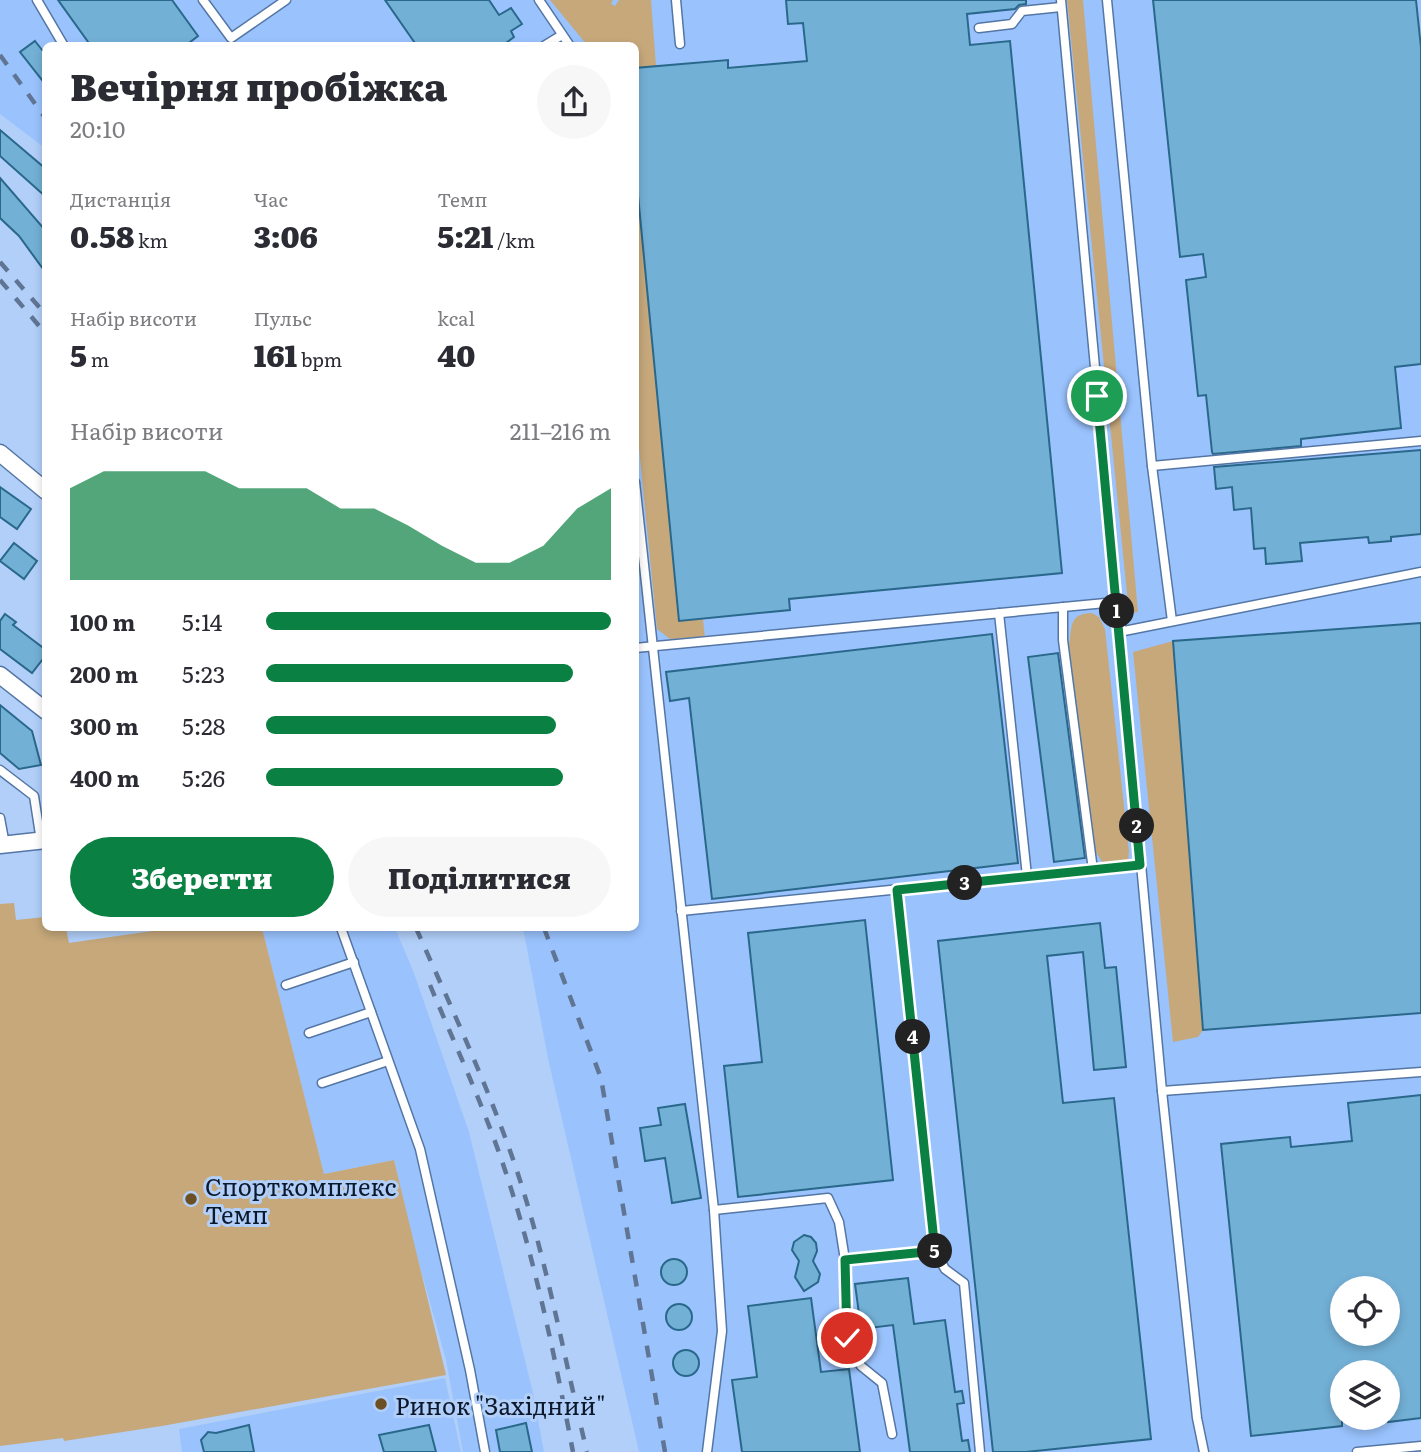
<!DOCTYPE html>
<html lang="uk">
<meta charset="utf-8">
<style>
body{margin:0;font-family:Literata,serif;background:#f7f7f7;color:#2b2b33;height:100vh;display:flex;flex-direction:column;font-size:26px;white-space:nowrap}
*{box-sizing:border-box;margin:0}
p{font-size:23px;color:#7c7c81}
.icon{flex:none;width:38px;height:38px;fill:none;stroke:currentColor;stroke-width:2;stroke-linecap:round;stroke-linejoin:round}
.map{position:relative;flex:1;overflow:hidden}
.side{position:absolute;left:42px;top:42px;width:597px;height:889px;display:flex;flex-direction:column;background:#fff;border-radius:10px;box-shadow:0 4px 10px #0003}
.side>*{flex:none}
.tools{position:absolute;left:1330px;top:1276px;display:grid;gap:14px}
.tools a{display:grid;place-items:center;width:70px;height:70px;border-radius:50%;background:#fff;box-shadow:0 4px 10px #0003;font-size:35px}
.pin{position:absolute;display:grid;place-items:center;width:60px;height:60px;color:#fff;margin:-30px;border:4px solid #fff;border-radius:50%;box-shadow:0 2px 7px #0007}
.km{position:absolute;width:35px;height:35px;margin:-18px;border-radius:50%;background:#222;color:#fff;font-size:19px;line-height:35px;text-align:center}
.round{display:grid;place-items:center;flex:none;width:74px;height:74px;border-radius:37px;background:#f7f7f7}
.summary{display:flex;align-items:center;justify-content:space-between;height:119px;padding:0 28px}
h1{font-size:38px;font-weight:800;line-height:52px}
.stats{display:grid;grid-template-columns:repeat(3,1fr);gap:10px;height:119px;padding:7px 28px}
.stats div{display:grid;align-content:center}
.stats b{font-size:30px;font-weight:800}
.stats small{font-size:19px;font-weight:400}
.stats p{font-size:19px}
.chart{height:196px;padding:14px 28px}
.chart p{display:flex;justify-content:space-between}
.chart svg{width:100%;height:126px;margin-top:7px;fill:#0b8043;opacity:.7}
.action{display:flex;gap:14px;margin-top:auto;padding:14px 28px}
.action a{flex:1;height:80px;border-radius:42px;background:#0b8043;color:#fff;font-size:28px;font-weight:800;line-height:80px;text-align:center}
.action a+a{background:#f7f7f7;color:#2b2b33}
ul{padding:0 28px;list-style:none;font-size:23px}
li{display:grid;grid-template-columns:112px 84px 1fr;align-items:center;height:52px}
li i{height:18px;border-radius:9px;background:#0b8043}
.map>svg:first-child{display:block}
.built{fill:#9ac3fe;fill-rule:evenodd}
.green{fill:#c6a87b}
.building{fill:#73b0d6;stroke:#2a688b;stroke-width:2;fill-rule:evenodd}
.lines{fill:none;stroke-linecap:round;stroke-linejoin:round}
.service-casing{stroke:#5476a5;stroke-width:11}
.minor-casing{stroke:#5476a5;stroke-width:19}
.service{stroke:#fff;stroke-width:8}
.minor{stroke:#fff;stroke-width:16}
.rail{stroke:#607594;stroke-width:4.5;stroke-dasharray:12 12;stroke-linecap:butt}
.route-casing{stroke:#fff;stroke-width:14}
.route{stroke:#0b8043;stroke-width:9}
.poi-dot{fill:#6c5023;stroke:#b1cff9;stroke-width:2.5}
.labels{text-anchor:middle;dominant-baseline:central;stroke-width:6;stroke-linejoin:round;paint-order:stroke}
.poi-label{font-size:24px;fill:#0c192c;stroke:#b1cff9;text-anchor:start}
</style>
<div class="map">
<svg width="1421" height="1452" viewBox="0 0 1421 1452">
<rect width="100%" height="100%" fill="#b1cff9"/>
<!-- built -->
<g class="built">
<path d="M0 0H1421V1452H639L549 1063 523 928H635V46H46L45 148 0 114ZM1342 1288H1388V1334H1342ZM1342 1372H1388V1418H1342Z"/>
<path d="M262 928H395L414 973 469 1132 533 1393 544 1452H463L446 1360 413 1242 394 1160 324 1174Z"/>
<path d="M445 1378 461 1452H182L179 1429Z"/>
</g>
<!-- green -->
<g class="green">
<path d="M550 0H613L611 4 615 6 619 0H651L656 66 635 68V46L587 45Z"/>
<path d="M1067 0H1083L1138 612 1129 613Z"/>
<path d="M635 164 680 621 703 619 705 638 670 639 657 629 635 408Z"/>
<path d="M1092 613 1099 617 1105 629 1129 852 1128 861 1116 865 1103 863 1095 851 1069 645C1072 625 1069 614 1092 613Z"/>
<path d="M1173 641 1203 1030 1198 1037 1173 1042 1133 652Z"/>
<path d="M14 903 16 920 45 917 46 928H66L69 943 173 928H262L324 1174 394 1160 446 1375 162 1426 64 1441 63 1438 0 1446V904Z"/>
</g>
<!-- building -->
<g class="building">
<path d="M58 0H172L198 36 185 46H91Z"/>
<path d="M385 0H489L499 15 511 8 522 24 511 31 514 37 502 46H417Z"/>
<path d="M786 0H1026V4L1019 5 1015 9 967 14 970 45 1010 41 1062 573 789 599 790 610 679 621 635 164V68L728 60V68L807 61 803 23 788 24Z"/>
<path d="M1153 0H1416L1421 48V364L1395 367 1401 428 1301 439V446L1213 454 1212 452 1206 395 1198 396 1186 280 1206 277 1203 254 1180 257Z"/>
<path d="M35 41 46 55V85L20 52Z"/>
<path d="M0 130 46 169V197L0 156Z"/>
<path d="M0 178 46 231V273L19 236 0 218Z"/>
<path d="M1421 450V534L1391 537V541L1369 543 1368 537 1300 543 1302 561 1266 564 1265 548 1254 549 1251 508 1234 510 1232 487 1216 489 1214 467Z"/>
<path d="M0 487 31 509 17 529 0 517Z"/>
<path d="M14 543 37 561 24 579 0 561Z"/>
<path d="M5 614 16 622 13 625 46 650V655L32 673 0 649V621Z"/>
<path d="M1421 623V1013L1203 1030 1173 641Z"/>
<path d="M992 634 1018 863 712 899 689 698 670 701 666 672Z"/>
<path d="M1058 653 1085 858 1054 862 1028 657Z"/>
<path d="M0 705 32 731 41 765 19 769 0 753Z"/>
<path d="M865 920 893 1180 738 1197 724 1066 762 1062 748 933Z"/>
<path d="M1100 923 1105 968 1116 967 1126 1067 1094 1070 1083 952 1047 956 1063 1103 1114 1098 1151 1439 1026 1452H993L938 941Z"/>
<path d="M1421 1095V1418L1388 1422V1372H1342V1426L1251 1436 1221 1144 1290 1137 1291 1147 1352 1141 1348 1103ZM1342 1288H1388V1334H1342Z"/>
<path d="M685 1104 701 1198 672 1203 665 1158 645 1161 640 1128 661 1125 658 1108Z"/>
<path d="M804 1235 811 1237 816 1243 817 1251 813 1261 820 1274 818 1282 804 1291 795 1277 799 1261 792 1250 794 1242Z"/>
<circle cx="674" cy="1272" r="13"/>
<path d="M908 1278 914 1324 945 1320 955 1392 962 1391 964 1403 957 1404 962 1441 968 1440 970 1452H910L893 1325 861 1329 855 1284Z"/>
<path d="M811 1298 821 1372 849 1369 860 1452H742L732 1380 757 1377 748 1306Z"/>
<circle cx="679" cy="1317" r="13"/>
<circle cx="686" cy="1363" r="13"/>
<path d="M526 1423 532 1452H500L496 1430Z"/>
<path d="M249 1425 254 1452H204L201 1440 208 1432 216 1433Z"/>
<path d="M429 1425 436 1452H384L379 1435Z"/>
</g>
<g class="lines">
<defs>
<g id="service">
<path d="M37 0 64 46"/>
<path d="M203 0 231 38 286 0"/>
<path d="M539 0 570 46"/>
<path d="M676 0 680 44"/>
<path d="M1061 0 1162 1091 1197 1418 1204 1452"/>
<path d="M1107 0 1152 466 1172 621"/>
<path d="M979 28 1012 24 1022 11 1061 7"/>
<path d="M544 46 562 35"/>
<path d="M1152 466 1421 441"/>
<path d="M635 482 714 1210 722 1331 707 1452"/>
<path d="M1063 607V640L1093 870"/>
<path d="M999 613 1027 876"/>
<path d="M1119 632 1421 572"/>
<path d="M635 648 1116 602"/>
<path d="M0 770 34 796 41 841"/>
<path d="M0 818 5 845"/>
<path d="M897 889 935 1251 945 1269 964 1283 980 1452"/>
<path d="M681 911 1140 865"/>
<path d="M341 928 420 1149 470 1370 485 1452"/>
<path d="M286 985 354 962"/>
<path d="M309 1033 371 1012"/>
<path d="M322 1083 388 1061"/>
<path d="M1162 1091 1421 1072"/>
<path d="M714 1210 828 1198 839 1222 845 1260 847 1338 861 1366 882 1383 892 1434"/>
<path d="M845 1260 935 1251"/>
<path d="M1357 1452 1421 1446"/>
</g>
<g id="minor">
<path d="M0 453 46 491"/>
<path d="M0 675 46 711"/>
<path d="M0 845 46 840"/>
</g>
</defs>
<!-- service casing -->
<use href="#service" class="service-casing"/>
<!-- minor casing -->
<use href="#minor" class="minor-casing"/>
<!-- service -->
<use href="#service" class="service"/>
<!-- minor -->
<use href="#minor" class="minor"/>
<!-- rail -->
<g class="rail">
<path d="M0 55 46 119"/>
<path d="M0 262 46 315"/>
<path d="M0 280 46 334"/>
<path d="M416 928C451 1007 488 1086 516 1168 547 1261 564 1357 587 1452"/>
<path d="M544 928 601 1078 665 1452"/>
<path d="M430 985C456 1047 485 1109 506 1173 536 1264 555 1358 573 1452"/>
</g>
</g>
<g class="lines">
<defs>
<path id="route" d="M847 1338 845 1260 935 1251 897 890 1140 865 1097 396"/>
</defs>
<!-- route casing -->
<use href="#route" class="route-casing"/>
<!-- route -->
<use href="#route" class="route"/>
</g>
<!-- markers -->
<g class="poi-dot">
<circle cx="191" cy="1199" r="7"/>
<circle cx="381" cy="1404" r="7"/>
</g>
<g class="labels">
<!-- poi labels -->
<g class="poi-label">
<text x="205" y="1185">Спорткомплекс<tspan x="205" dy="28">Темп</tspan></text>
<text x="395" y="1404">Ринок "Західний"</text>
</g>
</g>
</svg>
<div class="tools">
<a><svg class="icon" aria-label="locate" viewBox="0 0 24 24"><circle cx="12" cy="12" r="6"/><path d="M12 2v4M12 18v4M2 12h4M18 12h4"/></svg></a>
<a><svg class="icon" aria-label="layers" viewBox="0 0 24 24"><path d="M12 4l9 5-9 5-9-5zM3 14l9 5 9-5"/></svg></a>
</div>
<div class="pin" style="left:1097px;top:396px;background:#1e9e55"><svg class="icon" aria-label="arrive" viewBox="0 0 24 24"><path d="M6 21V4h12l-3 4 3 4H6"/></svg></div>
<div class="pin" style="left:847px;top:1338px;background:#d93025"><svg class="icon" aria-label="check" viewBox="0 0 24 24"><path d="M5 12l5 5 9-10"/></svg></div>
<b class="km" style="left:1117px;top:611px">1</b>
<b class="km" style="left:1137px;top:826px">2</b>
<b class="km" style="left:965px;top:883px">3</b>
<b class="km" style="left:913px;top:1037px">4</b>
<b class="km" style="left:935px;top:1251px">5</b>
<section class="side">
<div class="summary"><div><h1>Вечірня пробіжка</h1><p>20:10</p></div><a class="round"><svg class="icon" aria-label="share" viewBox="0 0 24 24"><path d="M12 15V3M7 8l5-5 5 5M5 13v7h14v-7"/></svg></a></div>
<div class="stats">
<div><p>Дистанція</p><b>0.58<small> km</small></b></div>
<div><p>Час</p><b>3:06</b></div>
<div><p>Темп</p><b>5:21<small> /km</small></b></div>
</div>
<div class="stats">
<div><p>Набір висоти</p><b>5<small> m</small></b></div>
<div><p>Пульс</p><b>161<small> bpm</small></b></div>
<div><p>kcal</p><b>40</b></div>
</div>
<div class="chart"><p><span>Набір висоти</span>211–216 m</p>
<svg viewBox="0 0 160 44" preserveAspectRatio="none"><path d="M0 44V12L10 6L20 6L30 6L40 6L50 12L60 12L70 12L80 19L90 19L100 25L110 32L120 38L130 38L140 32L150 19L160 12V44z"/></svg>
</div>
<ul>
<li><b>100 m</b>5:14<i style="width:100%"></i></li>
<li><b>200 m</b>5:23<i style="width:89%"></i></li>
<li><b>300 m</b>5:28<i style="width:84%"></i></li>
<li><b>400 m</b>5:26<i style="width:86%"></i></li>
</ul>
<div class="action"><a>Зберегти</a><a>Поділитися</a></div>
</section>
</div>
